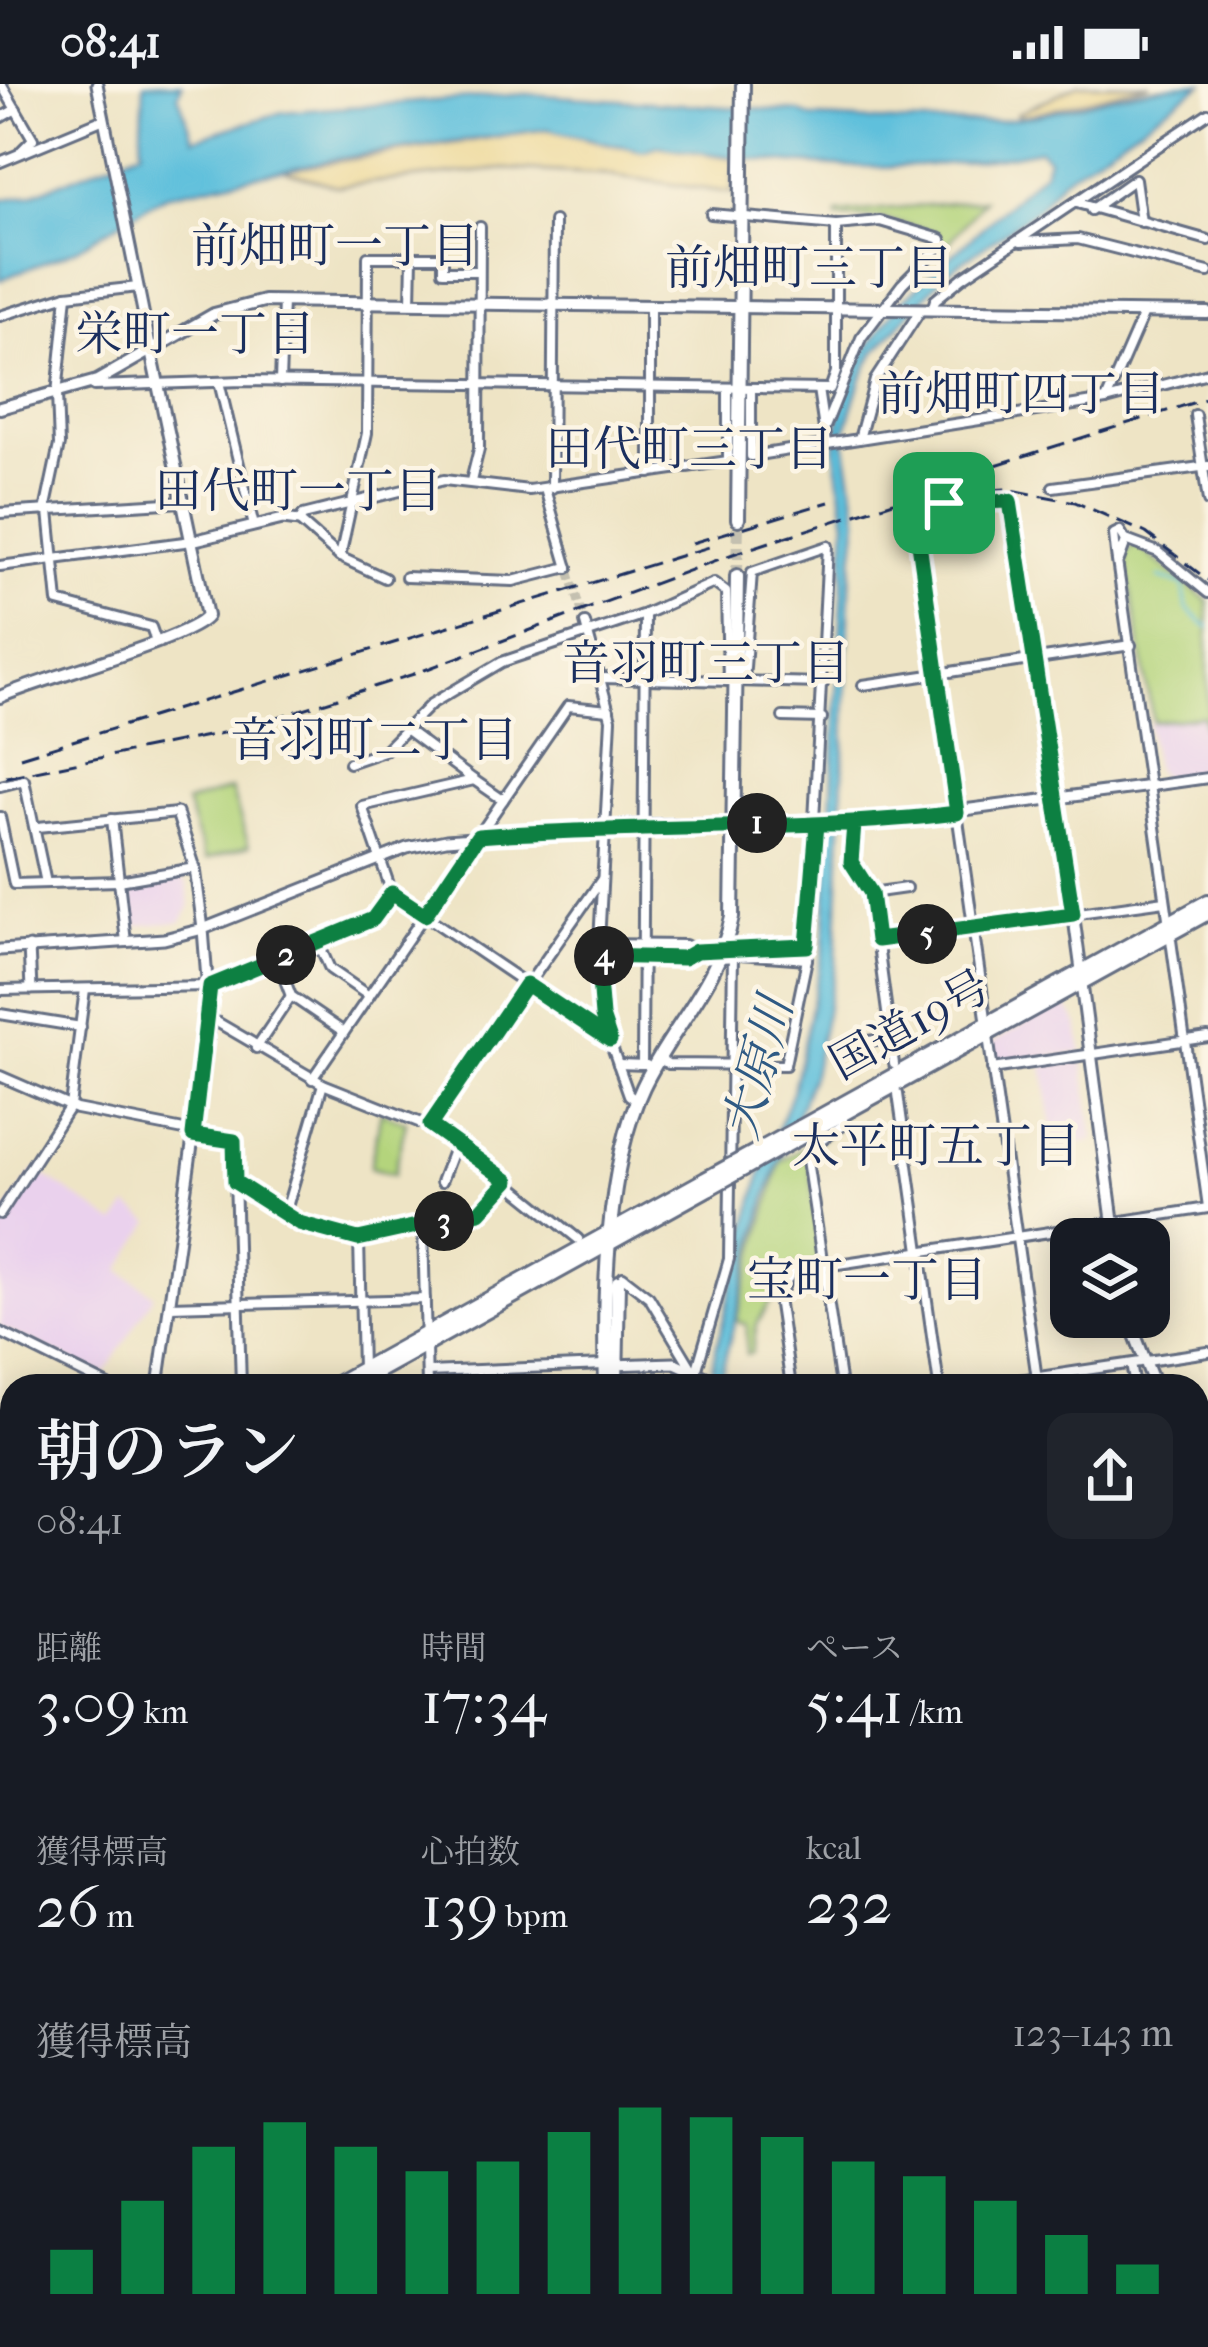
<!DOCTYPE html>
<html lang="ja">
<meta charset="utf-8">
<style>
body{margin:0;font-family:"IM FELL French Canon","Noto Serif JP",serif;background:#20242c;color:#f1f3f6;height:100vh;display:flex;flex-direction:column;font-size:45px;white-space:nowrap}
*{box-sizing:border-box;margin:0}
p{font-size:39px;color:#9ea1a6}
.icon{flex:none;width:66px;height:66px;fill:none;stroke:currentColor;stroke-width:2;stroke-linecap:round;stroke-linejoin:round}
.map{position:relative;flex:1;overflow:hidden}
.panel{position:absolute;left:0px;top:1290px;width:1209px;height:975px;display:flex;flex-direction:column;background:#171b24;border-radius:36px 36px 0 0;box-shadow:0 6px 30px #0003}
.panel>*{flex:none}
.fabs{position:absolute;left:1050px;top:1134px;display:grid;gap:24px}
.fabs a{display:grid;place-items:center;width:120px;height:120px;border-radius:24px;background:#171b24;box-shadow:0 6px 30px #0003;font-size:60px}
.pin{position:absolute;display:grid;place-items:center;width:102px;height:102px;color:#fff;margin:-51px;border-radius:24px;box-shadow:0 6px 18px #0006}
.km{position:absolute;width:60px;height:60px;margin:-30px;border-radius:50%;background:#222;color:#fff;font-size:33px;line-height:60px;text-align:center}
.round{display:grid;place-items:center;flex:none;width:126px;height:126px;border-radius:24px;background:#20242c}
.summary{display:flex;align-items:center;justify-content:space-between;height:204px;padding:0 36px}
h1{font-size:66px;font-weight:600;line-height:90px}
.metrics{display:grid;grid-template-columns:repeat(3,1fr);gap:18px;height:204px;padding:12px 36px}
.metrics div{display:grid;align-content:center}
.metrics b{font-size:60px;font-weight:600}
.metrics small{font-size:33px;font-weight:400}
.metrics p{font-size:33px}
.chart{height:336px;padding:24px 36px}
.chart p{display:flex;justify-content:space-between}
.chart svg{width:100%;height:216px;margin-top:12px;stroke:#0b8043;stroke-width:6}
.status{display:flex;justify-content:space-between;align-items:center;height:84px;padding:0 60px;background:#171b24;direction:ltr}
.status svg{height:33px;fill:currentColor}
.map>svg:first-child{display:block}
.built{fill:#ead1ed}
.green{fill:#b4d47c;stroke:#68826d;stroke-width:3}
.sand{fill:#eeda9e;stroke:#84847e;stroke-width:3}
.water{fill:#5ec0dc;stroke:#3c789d;stroke-width:3}
.lines{fill:none;stroke-linecap:round;stroke-linejoin:round}
.stream{stroke:#5ec0dc;stroke-width:3}
.river{stroke:#5ec0dc;stroke-width:14}
.minor-tunnel{stroke:#c4c0b0;stroke-width:8;stroke-dasharray:8 4;stroke-linecap:butt}
.trunk-tunnel{stroke:#c4c0b0;stroke-width:12;stroke-dasharray:12 6;stroke-linecap:butt}
.minor-casing{stroke:#656e82;stroke-width:14}
.tertiary-casing{stroke:#656e82;stroke-width:15}
.secondary-casing{stroke:#656e82;stroke-width:16}
.primary-casing{stroke:#656e82;stroke-width:16}
.trunk-casing{stroke:#656e82;stroke-width:18}
.motorway-casing{stroke:#656e82;stroke-width:20}
.minor{stroke:#fff;stroke-width:8}
.tertiary{stroke:#fff;stroke-width:9}
.secondary{stroke:#fff;stroke-width:10}
.primary{stroke:#fff;stroke-width:10}
.trunk{stroke:#fff;stroke-width:12}
.motorway{stroke:#fff;stroke-width:14}
.rail{stroke:#1b2f5e;stroke-width:3;stroke-dasharray:18 9;stroke-linecap:butt}
.trunk-bridge-casing{stroke:#656e82;stroke-width:18;stroke-linecap:butt}
.trunk-bridge{stroke:#fff;stroke-width:12}
.route-casing{stroke:#fff;stroke-width:24}
.route{stroke:#0b8043;stroke-width:15}
.labels{text-anchor:middle;dominant-baseline:central;stroke-width:9;stroke-linejoin:round;paint-order:stroke}
.street-label{font-size:45px;fill:#1b2f5e;stroke:#fcf5e5}
.neighbourhood-label{font-size:48px;fill:#1b2f5e;stroke:#fcf5e5}
.water-label{font-size:48px;font-style:italic;fill:#2f5a84;stroke:#fcf5e5}
</style>
<div class="status"><b>08:41</b><svg viewBox="0 0 49 12"><path d="M0 12V9h3v3zM5 12V6h3v6zM10 12V3h3v9zM15 12V0h3v12zM26 1h20v11H26zM47 4h2v5h-2z"/></svg></div>
<div class="map">
<svg width="1208" height="2263" viewBox="0 0 1208 2263">
<rect width="100%" height="100%" fill="#fcf5e5"/>
<filter id="ink" filterUnits="userSpaceOnUse"><feTurbulence type="fractalNoise" baseFrequency=".00833" numOctaves="2"/><feDisplacementMap in="SourceGraphic" scale="24" xChannelSelector="R" yChannelSelector="G"/><feConvolveMatrix kernelMatrix="1 2 1 2 8 2 1 2 1" color-interpolation-filters="sRGB"/></filter>
<filter id="wash" filterUnits="userSpaceOnUse"><feTurbulence type="fractalNoise" baseFrequency=".004" numOctaves="4" result="noise"/><feDisplacementMap in="SourceGraphic" scale="48" xChannelSelector="R" yChannelSelector="G"/><feGaussianBlur stdDeviation="2.7" result="paint"/><feColorMatrix in="noise" values="0 0 0 0 0 0 0 0 0 0 0 0 0 0 0 0 0 1.4 0 .05"/><feComposite in="paint" operator="in"/></filter>
<g filter="url(#wash)">
<rect width="100%" height="100%" fill="#eee4c5"/>
<!-- built -->
<g class="built">
<path d="M1204 632 1208 689 1164 694 1155 685 1148 639Z"/>
<path d="M179 793 187 799 190 823 181 838 132 842 131 801Z"/>
<path d="M1064 917 1078 940 1082 968 995 981 992 959Z"/>
<path d="M1083 977 1094 1057 1055 1063 1043 982Z"/>
<path d="M35 1085 116 1140 128 1122 151 1138 120 1186 154 1211 104 1291 0 1243V1138Z"/>
<path d="M0 1860 12 1867V2069L0 2061Z"/>
<path d="M779 2253H932L938 2259 933 2263H790Z"/>
</g>
<!-- green -->
<g class="green">
<path d="M983 116 946 163 936 148 879 134 837 133V129Z"/>
<path d="M1135 460 1208 517V662L1203 632 1153 638 1125 470Z"/>
<path d="M231 705 249 762 205 776 186 719Z"/>
<path d="M381 1028 406 1038 394 1090 370 1083Z"/>
<path d="M838 1042 808 1065 820 1173 816 1179 791 1183 757 1240 752 1269 746 1270 747 1241 736 1237 780 1078Z"/>
</g>
<!-- sand -->
<g class="sand">
<path d="M1079 0H1150L1021 33 1017 30Z"/>
<path d="M547 45 616 62H658L734 74 732 109 603 90 504 85 336 102 283 86Z"/>
</g>
<!-- water -->
<path class="water" d="M144 0H182L178 11 194 55 283 28 526 10 799 28 812 34C880 36 952 45 1019 34 1082 24 1139 0 1202 0L1061 96 1037 125 945 190 874 269 861 296 844 351 858 434 850 500 836 881 813 989 767 1110 718 1302H709L714 1273 760 1093 794 1002 824 864 846 438 835 365 842 318 863 270 899 220 1044 87 1048 74 1039 66C905 94 792 83 658 62L643 67 547 45 340 74 165 111 75 166 0 196V116L30 111 141 66Z"/>
<g class="lines">
<!-- stream -->
<g class="stream">
<path d="M1159 493 1183 501 1187 525 1208 543"/>
<path d="M1197 1766 1208 1764"/>
</g>
<!-- river -->
<path class="river" d="M520 2263 527 2253"/>
</g>
</g>
<g filter="url(#ink)">
<g class="lines">
<!-- minor-tunnel -->
<path class="minor-tunnel" d="M569 488 585 539"/>
<!-- trunk-tunnel -->
<path class="trunk-tunnel" d="M737 492 738 435"/>
<defs>
<g id="minor">
<path d="M1 0 33 55 21 67"/>
<path d="M0 34 16 25"/>
<path d="M0 78 104 35"/>
<path d="M1077 119 1208 156"/>
<path d="M1091 126 1135 95 1141 138"/>
<path d="M711 130 836 141 880 137 941 155 942 160 902 200 861 254 823 348"/>
<path d="M1021 158 1078 155 1208 188"/>
<path d="M411 219 412 173"/>
<path d="M932 226 935 216 962 194 1208 29"/>
<path d="M0 232 67 211 138 203"/>
<path d="M219 298 254 442"/>
<path d="M280 298 283 217"/>
<path d="M94 302 243 297 830 305 836 288V141"/>
<path d="M751 304V372L1106 316 1144 229"/>
<path d="M818 305 826 359"/>
<path d="M1106 316 1208 289"/>
<path d="M1195 331 1208 417"/>
<path d="M859 355 875 296 920 227"/>
<path d="M650 389V222"/>
<path d="M471 397 479 365 480 143"/>
<path d="M1053 403 1208 382"/>
<path d="M552 404 554 137"/>
<path d="M545 405 568 484"/>
<path d="M45 427 59 361 57 310 67 211"/>
<path d="M49 427 58 518 151 543 156 557"/>
<path d="M0 429 183 418"/>
<path d="M1126 456 1158 468 1208 509"/>
<path d="M340 473 299 437 303 431 444 396 529 406 728 377V306"/>
<path d="M1119 476 1126 457 1120 447 1114 450 1116 470 1168 834"/>
<path d="M0 482 192 457"/>
<path d="M406 493 513 497 568 483"/>
<path d="M385 494 340 473 367 349 368 173H443V187H479"/>
<path d="M585 539 611 635 597 896 601 932 629 1011 637 1017"/>
<path d="M601 594 823 599"/>
<path d="M863 601 1131 561"/>
<path d="M783 633 822 634"/>
<path d="M404 644 474 696"/>
<path d="M349 679 384 667 431 620 502 578 645 530 714 499 726 508 728 597"/>
<path d="M0 702 24 696 46 799"/>
<path d="M1151 702 1208 694"/>
<path d="M503 716 568 622 609 626"/>
<path d="M0 733 14 800 119 797 195 784"/>
<path d="M112 735 126 858"/>
<path d="M854 740 851 778 871 809 894 980"/>
<path d="M38 743 177 729"/>
<path d="M392 809 609 956"/>
<path d="M871 809 906 804"/>
<path d="M1171 856 1208 1123"/>
<path d="M877 857 1165 817"/>
<path d="M598 860 685 861 696 867 807 875"/>
<path d="M757 868 766 862 807 863"/>
<path d="M597 872 684 874 695 868"/>
<path d="M277 875 291 912 344 948"/>
<path d="M0 906 210 902 373 835 392 809 362 722 474 696 503 716 369 912 330 885 318 858"/>
<path d="M0 930 81 943"/>
<path d="M210 934 323 1000 446 1049 578 1155"/>
<path d="M987 941 914 424 1011 417 1047 668"/>
<path d="M988 952 1038 1302"/>
<path d="M855 959 890 954"/>
<path d="M256 964 291 912"/>
<path d="M659 974 668 980 785 981 807 875 828 462 752 488 744 597"/>
<path d="M618 980 646 981"/>
<path d="M642 980 645 530"/>
<path d="M992 985 1208 953"/>
<path d="M0 992 76 1025 194 1048"/>
<path d="M312 995 369 912"/>
<path d="M898 1010 939 1302"/>
<path d="M430 1041 602 795"/>
<path d="M193 1051 234 1057 241 1302"/>
<path d="M235 1098 299 1139 359 1155 480 1128 508 1098"/>
<path d="M441 1098 457 1056"/>
<path d="M0 1130 70 1022 85 905"/>
<path d="M285 1130 323 1000"/>
<path d="M423 1142 427 1302"/>
<path d="M359 1155 362 1285"/>
<path d="M623 1193 649 1213 691 1283"/>
<path d="M170 1222 425 1215"/>
<path d="M0 1248 109 1302"/>
<path d="M1131 1280 1135 1302"/>
<path d="M427 1288 605 1281"/>
<path d="M692 1302 729 1175 733 868"/>
<path d="M791 1302 778 1214 792 1187 1208 1124"/>
<path d="M841 1302 807 1076 812 1063 843 1041V1030"/>
<path d="M978 1302 1208 1268"/>
<path d="M0 1335 12 1340"/>
<path d="M1197 1391V1401"/>
<path d="M1197 1427 1208 1424"/>
<path d="M1197 1575 1208 1585"/>
<path d="M1197 1646 1208 1657"/>
<path d="M1197 1702 1208 1710"/>
<path d="M0 1852 12 1859"/>
<path d="M1197 1902 1208 1903"/>
<path d="M414 2253 417 2263"/>
<path d="M665 2253 669 2263"/>
<path d="M1138 2253 1161 2263"/>
<path d="M100 2263 101 2253"/>
<path d="M138 2263 139 2253"/>
<path d="M172 2263 175 2253"/>
<path d="M634 2263 635 2253"/>
<path d="M1032 2263 1038 2253"/>
</g>
<g id="tertiary">
<path d="M97 0 151 267"/>
<path d="M192 457 283 435 299 437"/>
<path d="M1047 668 1052 673 1081 886"/>
<path d="M29 863 31 905"/>
<path d="M0 866 164 855 203 845 195 784 177 729"/>
<path d="M611 1281 675 1279 726 1302"/>
<path d="M158 1302 210 934 203 845 407 764 446 756 644 741 854 740 1151 702"/>
<path d="M0 2186 12 2198"/>
<path d="M1199 2221 1208 2262"/>
<path d="M18 2263 21 2253"/>
<path d="M549 2263 557 2253"/>
</g>
<g id="secondary">
<path d="M0 324 97 297 214 230 264 217 1208 229"/>
<path d="M0 1646 12 1657"/>
<path d="M0 1660 12 1671"/>
<path d="M0 1762 12 1745"/>
</g>
<g id="primary">
<path d="M0 613C36 596 193 554 207 532L151 267"/>
<path d="M1081 896 1115 1155"/>
<path d="M1128 1233 1155 1302"/>
<path d="M1197 1359 1208 1374"/>
<path d="M1208 1967 1201 2222 1208 2225"/>
</g>
<g id="trunk">
<path d="M738 435 743 0"/>
<path d="M800 1043 1208 817"/>
<path d="M796 1056 1208 829"/>
<path d="M331 1302 705 1095"/>
<path d="M352 1302 710 1104"/>
<path d="M606 1302C603 1216 606 1081 643 1003 671 944 719 899 732 833L737 492"/>
<path d="M616 1302 618 1198"/>
<path d="M0 1481 12 1476"/>
<path d="M0 1491 12 1486"/>
<path d="M943 2253 954 2263"/>
<path d="M957 2253 968 2263"/>
</g>
<path id="motorway" d="M695 2253 711 2263"/>
</defs>
<!-- minor casing -->
<use href="#minor" class="minor-casing"/>
<!-- tertiary casing -->
<use href="#tertiary" class="tertiary-casing"/>
<!-- secondary casing -->
<use href="#secondary" class="secondary-casing"/>
<!-- primary casing -->
<use href="#primary" class="primary-casing"/>
<!-- trunk casing -->
<use href="#trunk" class="trunk-casing"/>
<!-- motorway casing -->
<use href="#motorway" class="motorway-casing"/>
<!-- minor -->
<use href="#minor" class="minor"/>
<!-- tertiary -->
<use href="#tertiary" class="tertiary"/>
<!-- secondary -->
<use href="#secondary" class="secondary"/>
<!-- primary -->
<use href="#primary" class="primary"/>
<!-- trunk -->
<use href="#trunk" class="trunk"/>
<!-- motorway -->
<use href="#motorway" class="motorway"/>
<!-- rail -->
<g class="rail">
<path d="M945 397 1208 314"/>
<path d="M692 459 829 418"/>
<path d="M20 673 709 463"/>
<path d="M6 693 237 646 414 590 733 470 915 411 1006 405 1075 418 1146 449 1208 496"/>
</g>
<defs>
<g id="trunk-bridge">
<path d="M705 1095 800 1043"/>
<path d="M710 1104 796 1056"/>
</g>
</defs>
<!-- trunk-bridge casing -->
<use href="#trunk-bridge" class="trunk-bridge-casing"/>
<!-- trunk-bridge -->
<use href="#trunk-bridge" class="trunk-bridge"/>
</g>
</g>
<g class="lines" filter="url(#ink)">
<defs>
<path id="route" d="M944 419 914 424 957 729C799 748 638 740 478 752L425 831 392 809 373 835 210 902 193 1051 234 1057 235 1098 299 1139 358 1155 480 1128 508 1097 430 1041 526 900 610 956 602 932 597 872 684 874 696 867 807 862 817 740H854L851 778 871 809 877 856 1073 830 1010 417 944 419"/>
</defs>
<!-- route casing -->
<use href="#route" class="route-casing"/>
<!-- route -->
<use href="#route" class="route"/>
</g>
<g class="labels">
<!-- street labels -->
<g class="street-label">
<text transform="translate(910 941) rotate(-29)">国道19号</text>
</g>
<!-- neighbourhood labels -->
<g class="neighbourhood-label">
<text x="335" y="162">前畑町一丁目</text>
<text x="809" y="184">前畑町三丁目</text>
<text x="195" y="250">栄町一丁目</text>
<text x="1021" y="310">前畑町四丁目</text>
<text x="689" y="365">田代町三丁目</text>
<text x="298" y="407">田代町一丁目</text>
<text x="706" y="579">音羽町三丁目</text>
<text x="374" y="656">音羽町二丁目</text>
<text x="936" y="1062">太平町五丁目</text>
<text x="867" y="1196">宝町一丁目</text>
</g>
<!-- water labels -->
<g class="water-label">
<text transform="translate(758 984) rotate(-75)">大原川</text>
</g>
</g>
</svg>
<div class="fabs">
<a><svg class="icon" aria-label="layers" viewBox="0 0 24 24"><path d="M12 4l9 5-9 5-9-5zM3 14l9 5 9-5"/></svg></a>
</div>
<div class="pin" style="left:944px;top:419px;background:#1e9e55"><svg class="icon" aria-label="arrive" viewBox="0 0 24 24"><path d="M6 21V4h12l-3 4 3 4H6"/></svg></div>
<b class="km" style="left:757px;top:739px">1</b>
<b class="km" style="left:286px;top:871px">2</b>
<b class="km" style="left:444px;top:1137px">3</b>
<b class="km" style="left:604px;top:872px">4</b>
<b class="km" style="left:927px;top:850px">5</b>
<section class="panel">
<div class="summary"><div><h1>朝のラン</h1><p>08:41</p></div><a class="round"><svg class="icon" aria-label="share" viewBox="0 0 24 24"><path d="M12 15V3M7 8l5-5 5 5M5 13v7h14v-7"/></svg></a></div>
<div class="metrics">
<div><p>距離</p><b>3.09<small> km</small></b></div>
<div><p>時間</p><b>17:34</b></div>
<div><p>ペース</p><b>5:41<small> /km</small></b></div>
</div>
<div class="metrics">
<div><p>獲得標高</p><b>26<small> m</small></b></div>
<div><p>心拍数</p><b>139<small> bpm</small></b></div>
<div><p>kcal</p><b>232</b></div>
</div>
<div class="chart"><p><span>獲得標高</span>123–143 m</p>
<svg viewBox="0 0 160 44" preserveAspectRatio="none"><path d="M5 44V35M15 44V25M25 44V14M35 44V9M45 44V14M55 44V19M65 44V17M75 44V11M85 44V6M95 44V8M105 44V12M115 44V17M125 44V20M135 44V25M145 44V32M155 44V38"/></svg>
</div>
</section>
</div>
